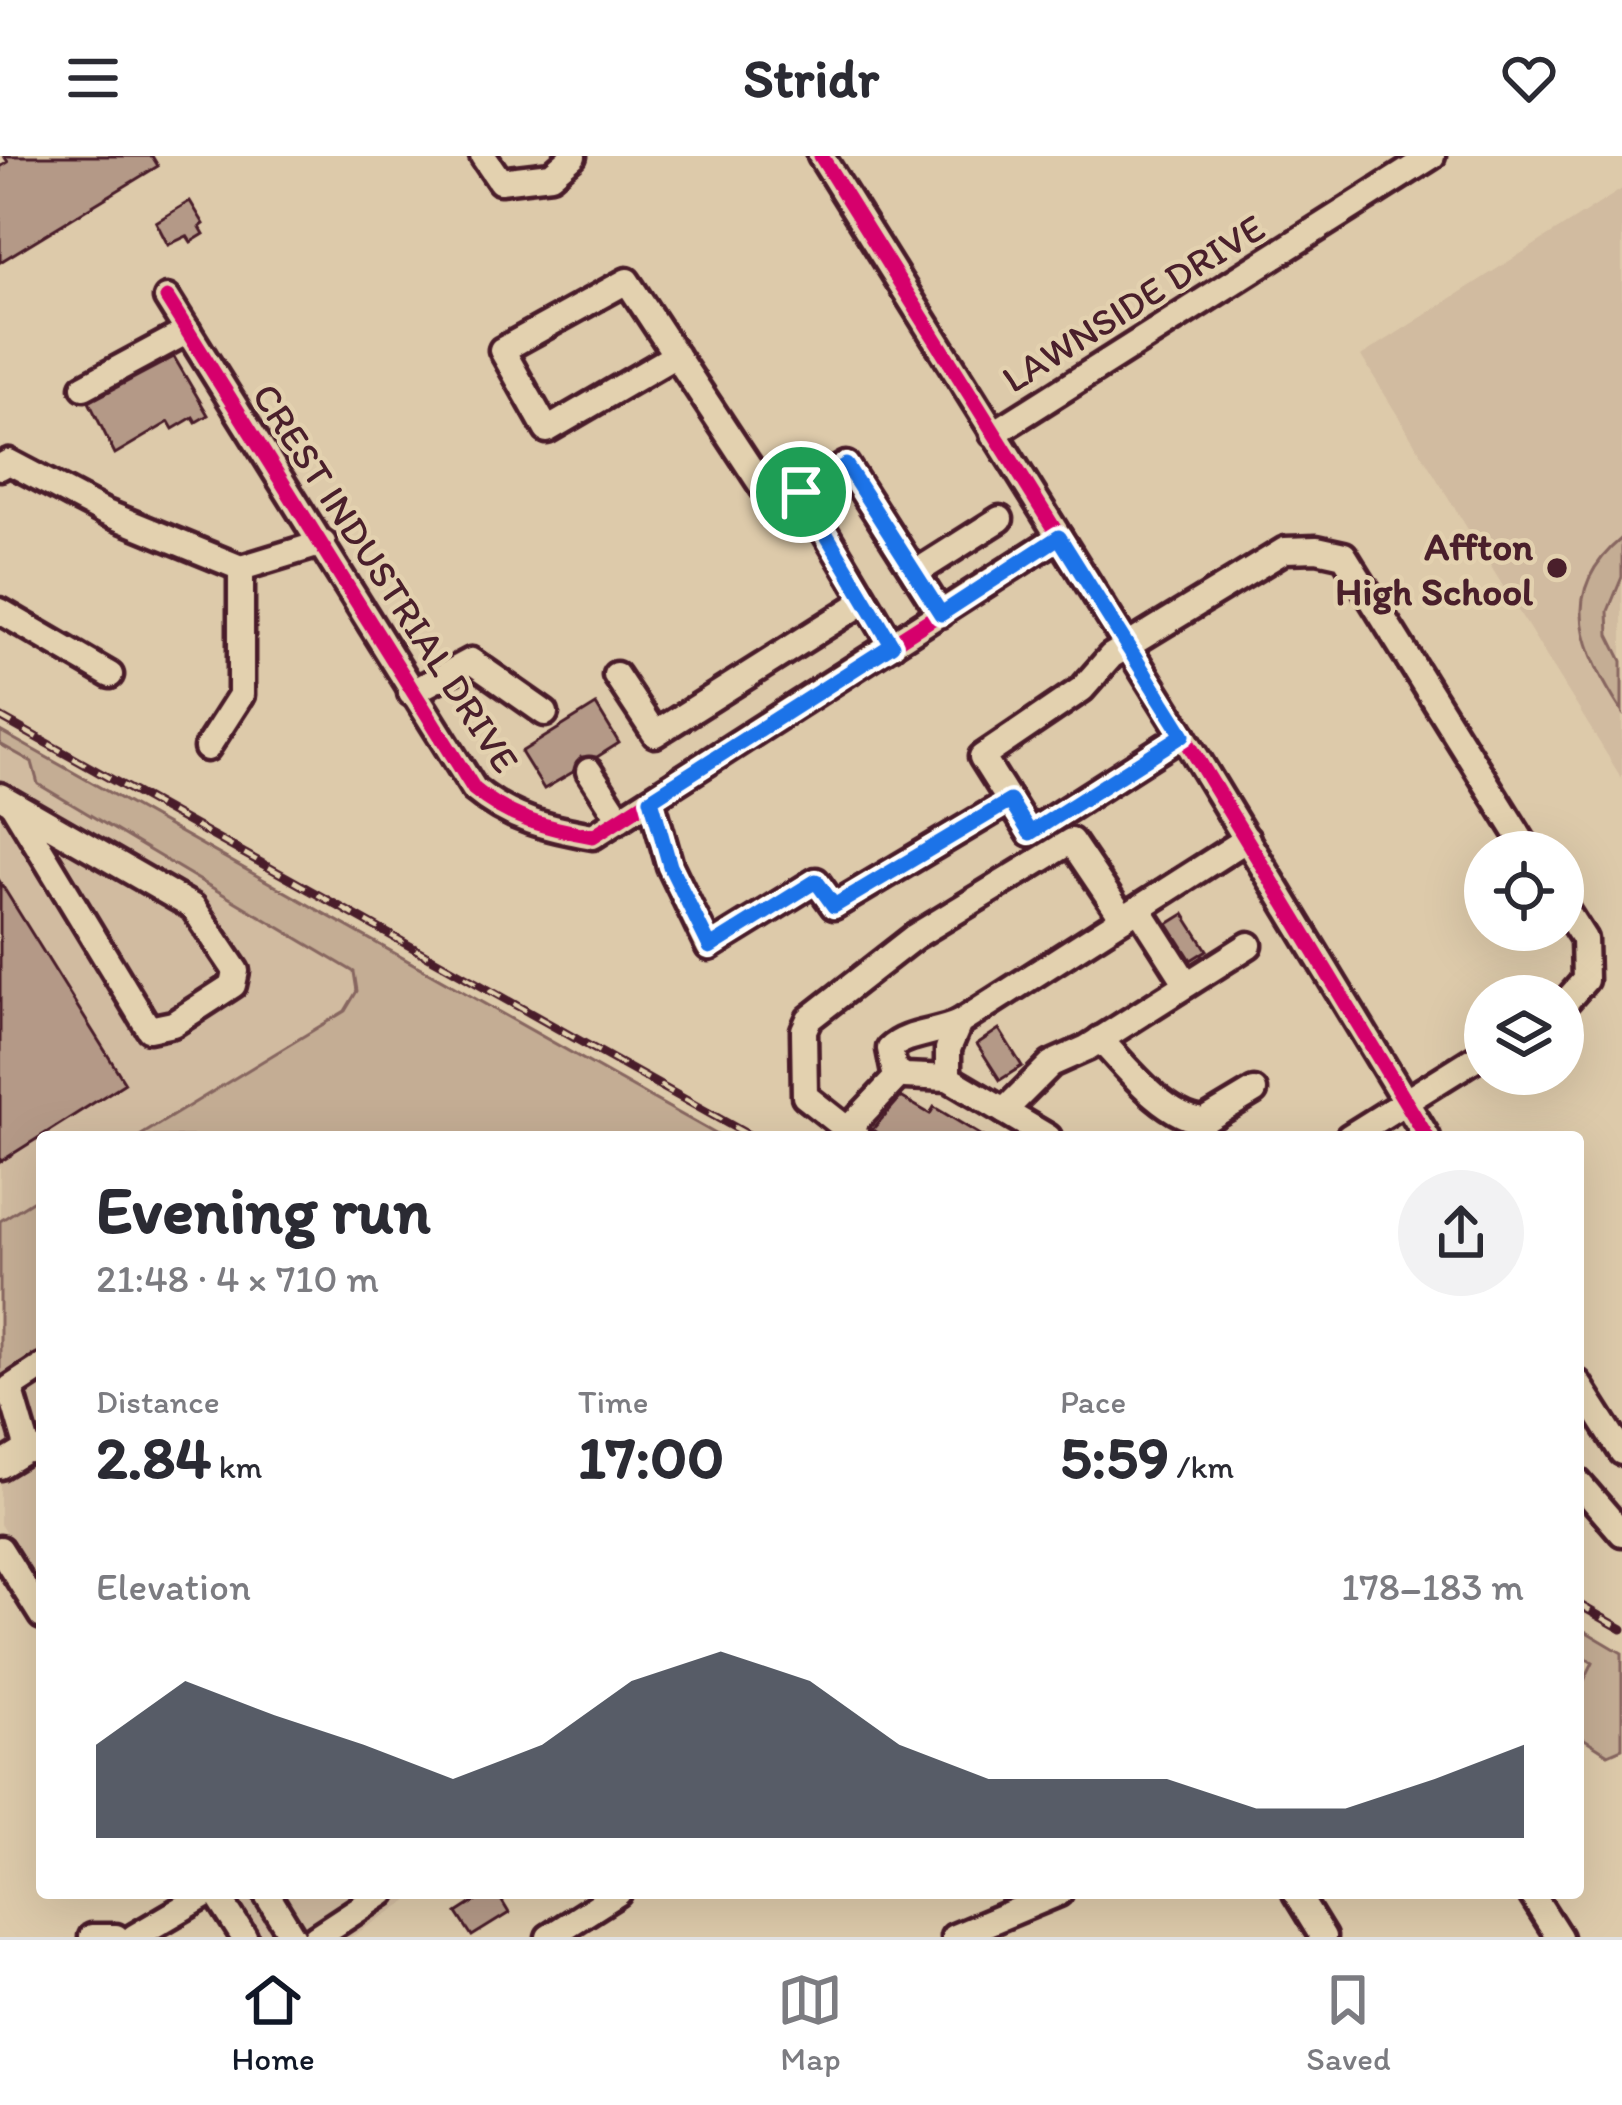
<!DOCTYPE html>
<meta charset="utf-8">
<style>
body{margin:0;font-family:Itim,sans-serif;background:#f2f2f3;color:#2b2b33;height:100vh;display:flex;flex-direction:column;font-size:45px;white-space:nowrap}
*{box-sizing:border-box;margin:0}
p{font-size:39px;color:#7c7c81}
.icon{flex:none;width:66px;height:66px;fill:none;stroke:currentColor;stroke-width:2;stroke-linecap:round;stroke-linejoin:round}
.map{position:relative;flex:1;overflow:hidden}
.sheet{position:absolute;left:36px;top:975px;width:1548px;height:768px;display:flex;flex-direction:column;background:#fff;border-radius:12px;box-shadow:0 12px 48px #0002}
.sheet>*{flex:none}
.tools{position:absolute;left:1464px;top:675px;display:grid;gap:24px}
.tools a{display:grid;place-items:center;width:120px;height:120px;border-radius:50%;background:#fff;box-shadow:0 12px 48px #0002;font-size:60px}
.pin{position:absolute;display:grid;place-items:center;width:102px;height:102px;color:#fff;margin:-51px;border:6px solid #fff;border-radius:50%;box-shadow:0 3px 12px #0007}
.round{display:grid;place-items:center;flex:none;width:126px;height:126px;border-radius:63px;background:#f2f2f3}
.summary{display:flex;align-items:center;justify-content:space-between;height:204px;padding:0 60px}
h1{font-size:66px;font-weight:700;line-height:90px}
.stats{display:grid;grid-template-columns:repeat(3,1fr);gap:18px;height:204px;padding:12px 60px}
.stats div{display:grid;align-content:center}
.stats b{font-size:60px;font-weight:700}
.stats small{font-size:33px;font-weight:400}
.stats p{font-size:33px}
.chart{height:336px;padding:24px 60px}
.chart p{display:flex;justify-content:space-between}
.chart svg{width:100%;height:216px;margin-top:12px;fill:#111827;opacity:.7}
header{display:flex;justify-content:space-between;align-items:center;height:156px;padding:0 60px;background:#fff;font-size:54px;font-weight:700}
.menu{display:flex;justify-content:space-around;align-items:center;height:168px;border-top:3px solid #e1e1e2;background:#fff;font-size:33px;color:#7c7c81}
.menu a{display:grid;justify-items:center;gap:6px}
.menu .selected{color:#111827}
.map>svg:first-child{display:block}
.built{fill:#d1bba0}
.green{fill:#c4ad94;stroke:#876660;stroke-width:3}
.building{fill:#b49987;stroke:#4a1f2b;stroke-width:3}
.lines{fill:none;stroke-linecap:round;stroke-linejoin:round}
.minor-casing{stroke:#4a1f2b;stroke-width:33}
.minor{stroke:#e3d1af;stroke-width:24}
.rail-casing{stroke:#4a1f2b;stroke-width:9}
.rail{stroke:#e3d1af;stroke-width:4.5;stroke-dasharray:14;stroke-linecap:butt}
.cycleway-casing{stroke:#e3d1af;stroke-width:22}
.cycleway{stroke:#d6006c;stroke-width:15}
.route-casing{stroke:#fff;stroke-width:24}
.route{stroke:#1a73e8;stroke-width:15}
.poi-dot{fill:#4a1f2b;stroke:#e3d1af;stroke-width:4.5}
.labels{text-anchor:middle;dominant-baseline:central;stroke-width:9;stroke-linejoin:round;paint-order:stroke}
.street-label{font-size:39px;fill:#4a1f2b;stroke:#e3d1af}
.poi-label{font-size:39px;font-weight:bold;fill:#4a1f2b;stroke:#e3d1af;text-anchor:end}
</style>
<header><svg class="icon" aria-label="menu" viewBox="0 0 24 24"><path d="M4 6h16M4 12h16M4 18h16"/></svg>Stridr<svg class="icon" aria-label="heart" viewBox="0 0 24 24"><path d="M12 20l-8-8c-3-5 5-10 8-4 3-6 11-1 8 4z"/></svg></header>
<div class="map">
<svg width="1622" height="1781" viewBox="0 0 1622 1781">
<rect width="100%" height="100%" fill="#ddcaaa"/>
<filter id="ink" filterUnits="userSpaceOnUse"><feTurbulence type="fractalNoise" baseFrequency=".00833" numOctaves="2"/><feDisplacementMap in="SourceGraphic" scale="24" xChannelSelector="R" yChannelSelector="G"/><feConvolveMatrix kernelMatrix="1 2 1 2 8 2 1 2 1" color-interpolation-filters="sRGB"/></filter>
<g filter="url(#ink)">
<!-- built -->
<g class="built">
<path d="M1622 33V623L1361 200Z"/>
<path d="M0 588 32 606 39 629 331 798 354 816 357 835 345 855 138 981H42V1039L0 1065Z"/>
<path d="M42 1197V1435L0 1368V1223Z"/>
<path d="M232 1737H420L351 1781H260Z"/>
</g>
<!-- green -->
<g class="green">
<path d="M1622 382V421L1608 455 1609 479 1622 505V556C1584 496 1555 437 1622 382Z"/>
<path d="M0 575 721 981H138L345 855 357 835 354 816 38 628 32 606 0 588Z"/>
<path d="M42 1039V1197L0 1223V1065Z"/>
<path d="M1578 1471 1622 1497V1592L1608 1598 1578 1579V1537L1593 1506 1578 1497Z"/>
</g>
<!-- building -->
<g class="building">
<path d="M4 0H152L158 10 0 106V11L8 6Z"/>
<path d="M190 45 204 68 200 71 204 78 191 86 187 80 168 89 156 66Z"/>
<path d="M174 201 208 259 196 266 193 261 173 273 169 266 115 298 89 246Z"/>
<path d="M596 549 619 587 597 601H581L573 616 544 633 521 596Z"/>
<path d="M0 726 125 927 0 1006Z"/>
<path d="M1184 758 1207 794 1191 804 1168 768Z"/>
<path d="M999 873 1022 910 1000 924 977 888Z"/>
<path d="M901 941 930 958 934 951 984 981H885L872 974Z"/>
<path d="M488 1737H497L509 1757 472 1780 457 1757Z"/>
</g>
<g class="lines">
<defs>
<g id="minor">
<path d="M483 0 500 25 551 19 573 0"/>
<path d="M821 0 1183 579 1427 981"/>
<path d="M167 142 474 633C510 663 547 672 593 680L1059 381"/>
<path d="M676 199 547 274 502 194 627 125C673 195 719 264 764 333L779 346 801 336"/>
<path d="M84 231 188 175"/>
<path d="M993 278 1432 0"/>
<path d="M0 311 9 306 104 356 241 412 323 387"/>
<path d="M915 417 1000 363"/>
<path d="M0 455 110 519"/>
<path d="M892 489 801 336 846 309 941 458"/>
<path d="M616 519 655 578 865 445"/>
<path d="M411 537 471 505 545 557"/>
<path d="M1183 579 1030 677 982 601 1082 533 1111 500 1285 394 1317 393 1344 399 1529 696"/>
<path d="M207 592 241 539V412"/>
<path d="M589 615 620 663"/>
<path d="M0 640 193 751 236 815 233 829 173 868 149 873 12 647"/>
<path d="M651 643 670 710 709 791 816 725 834 750 1010 645"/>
<path d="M1563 750 1584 783 1585 824 1563 849"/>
<path d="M1139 753 1187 828"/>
<path d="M959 867C935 878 906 877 890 893L894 913 905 920 948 922 1048 981"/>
<path d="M1100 883C1126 911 1164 961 1204 965L1254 935"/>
<path d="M948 922V893L959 867 1247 683"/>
<path d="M1004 955 1051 908 1087 892 1249 789"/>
<path d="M847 974 899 919"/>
<path d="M857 981 805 940 804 874 809 863 914 781 1071 685 1123 762"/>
<path d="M1349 981 1485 896"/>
<path d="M1578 1227 1622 1296"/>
<path d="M28 1293 10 1232 42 1211"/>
<path d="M0 1310 28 1293 40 1296"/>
<path d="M1578 1326 1622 1377"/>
<path d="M0 1393 42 1460"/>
<path d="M216 1737 244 1781"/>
<path d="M266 1737 293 1781"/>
<path d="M1296 1737 1323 1781"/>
<path d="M1531 1737 1559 1781"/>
<path d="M92 1781H116"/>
<path d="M134 1781 209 1737"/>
<path d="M316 1781 383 1737"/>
<path d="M549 1781 618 1737"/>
<path d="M954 1781 1059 1737"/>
</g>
</defs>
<!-- minor casing -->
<use href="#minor" class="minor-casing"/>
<!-- minor -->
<use href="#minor" class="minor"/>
<defs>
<g id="rail">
<path d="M0 561 752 981"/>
<path d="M1578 1448 1622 1473"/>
</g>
</defs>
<!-- rail casing -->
<use href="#rail" class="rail-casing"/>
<!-- rail -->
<use href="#rail" class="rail"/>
<defs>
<g id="cycleway">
<path d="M821 0 1183 579 1427 981"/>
<path d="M167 142 474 633C510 663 547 672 593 680L1059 381"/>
</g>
</defs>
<!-- cycleway casing -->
<use href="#cycleway" class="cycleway-casing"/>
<!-- cycleway -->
<use href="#cycleway" class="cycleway"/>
</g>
</g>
<g class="lines" filter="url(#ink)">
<defs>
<path id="route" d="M846 309 941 458 1059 381 1183 579 1030 677 1010 645 834 750 816 725 710 791 670 710 651 643 892 489 801 336Z"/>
</defs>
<!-- route casing -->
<use href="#route" class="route-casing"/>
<!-- route -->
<use href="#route" class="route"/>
</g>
<!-- markers -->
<circle class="poi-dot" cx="1557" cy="412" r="12"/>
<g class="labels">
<!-- street labels -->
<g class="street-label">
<text transform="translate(1133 147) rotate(-32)">LAWNSIDE DRIVE</text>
<text transform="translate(386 422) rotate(57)">CREST INDUSTRIAL DRIVE</text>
</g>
<!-- poi labels -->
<g class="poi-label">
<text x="1533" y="390">Affton<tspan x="1533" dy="45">High School</tspan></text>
</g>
</g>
</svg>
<div class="tools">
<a><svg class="icon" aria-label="locate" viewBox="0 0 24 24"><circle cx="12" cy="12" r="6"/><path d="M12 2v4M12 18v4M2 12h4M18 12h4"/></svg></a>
<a><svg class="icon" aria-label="layers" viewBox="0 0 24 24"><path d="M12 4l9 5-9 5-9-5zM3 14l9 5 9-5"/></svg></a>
</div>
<div class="pin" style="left:801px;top:336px;background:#1e9e55"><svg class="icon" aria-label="arrive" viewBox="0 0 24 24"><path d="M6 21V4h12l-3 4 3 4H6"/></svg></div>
<section class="sheet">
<div class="summary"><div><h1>Evening run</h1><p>21:48 · 4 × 710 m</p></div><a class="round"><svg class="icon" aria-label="share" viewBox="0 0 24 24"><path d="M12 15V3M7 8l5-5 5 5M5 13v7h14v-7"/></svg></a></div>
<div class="stats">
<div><p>Distance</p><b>2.84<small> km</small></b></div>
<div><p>Time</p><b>17:00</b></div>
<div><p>Pace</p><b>5:59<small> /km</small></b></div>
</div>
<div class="chart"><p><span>Elevation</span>178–183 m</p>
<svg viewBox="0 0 160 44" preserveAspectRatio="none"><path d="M0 44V25L10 12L20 19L30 25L40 32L50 25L60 12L70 6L80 12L90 25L100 32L110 32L120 32L130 38L140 38L150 32L160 25V44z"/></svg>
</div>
</section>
</div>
<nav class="menu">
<a class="selected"><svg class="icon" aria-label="home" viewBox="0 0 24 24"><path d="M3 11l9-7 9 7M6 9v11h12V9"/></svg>Home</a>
<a><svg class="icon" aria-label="map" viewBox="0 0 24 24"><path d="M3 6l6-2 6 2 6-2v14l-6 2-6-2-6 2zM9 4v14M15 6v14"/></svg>Map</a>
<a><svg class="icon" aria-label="saved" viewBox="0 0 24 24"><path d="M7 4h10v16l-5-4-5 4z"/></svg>Saved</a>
</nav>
